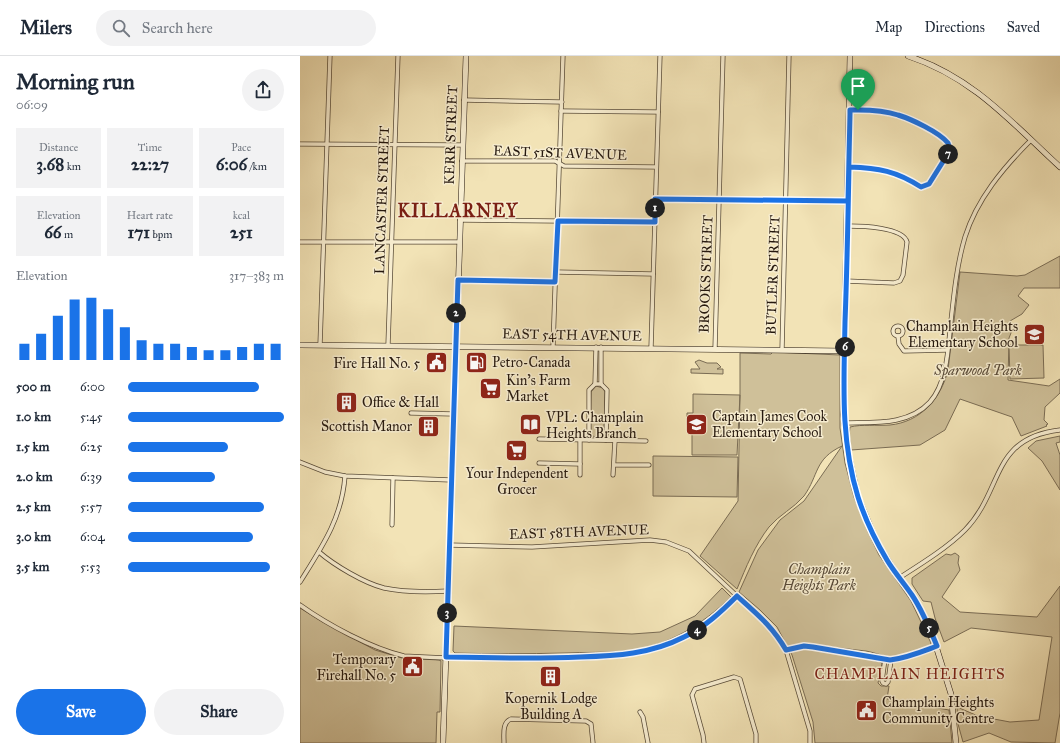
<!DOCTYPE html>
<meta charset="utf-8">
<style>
body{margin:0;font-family:"IM FELL Great Primer",serif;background:#f2f2f3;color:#1f2937;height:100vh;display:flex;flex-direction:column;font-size:15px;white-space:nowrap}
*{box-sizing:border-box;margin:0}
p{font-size:13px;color:#747a83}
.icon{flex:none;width:22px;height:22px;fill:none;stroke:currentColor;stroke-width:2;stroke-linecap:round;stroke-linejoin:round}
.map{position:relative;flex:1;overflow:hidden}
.side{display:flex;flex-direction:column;background:#fff;width:300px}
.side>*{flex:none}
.pin{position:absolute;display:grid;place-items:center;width:34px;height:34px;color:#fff;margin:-41px -17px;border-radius:50% 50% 50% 0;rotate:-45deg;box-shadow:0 0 4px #0007}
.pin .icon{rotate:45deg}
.km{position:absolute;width:20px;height:20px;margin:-10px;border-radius:50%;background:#222;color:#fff;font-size:11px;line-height:20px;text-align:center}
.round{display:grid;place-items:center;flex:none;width:42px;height:42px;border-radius:21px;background:#f2f2f3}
.head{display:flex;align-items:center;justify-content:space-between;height:68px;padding:0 16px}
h1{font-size:22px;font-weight:800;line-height:30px}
.metrics{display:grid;grid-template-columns:repeat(3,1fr);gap:6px;height:68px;padding:4px 16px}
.metrics div{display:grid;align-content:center;border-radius:0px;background:#f2f2f3;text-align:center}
.metrics b{font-size:17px;font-weight:800}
.metrics small{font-size:11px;font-weight:400}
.metrics p{font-size:11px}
.chart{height:112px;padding:8px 16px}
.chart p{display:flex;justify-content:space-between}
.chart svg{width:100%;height:72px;margin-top:4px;stroke:#1a73e8;stroke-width:6}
.cta{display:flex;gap:8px;margin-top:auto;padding:8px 16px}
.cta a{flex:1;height:46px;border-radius:24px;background:#1a73e8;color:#fff;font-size:16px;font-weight:800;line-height:46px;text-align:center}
.cta a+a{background:#f2f2f3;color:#1f2937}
ul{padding:0 16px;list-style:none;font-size:13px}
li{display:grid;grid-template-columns:64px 48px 1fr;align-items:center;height:30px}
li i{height:10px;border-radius:5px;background:#1a73e8}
header{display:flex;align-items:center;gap:24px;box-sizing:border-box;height:56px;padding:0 20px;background:#fff;border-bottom:1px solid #e0e1e3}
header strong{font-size:19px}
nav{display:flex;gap:22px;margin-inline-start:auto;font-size:14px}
.search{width:280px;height:36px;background:#f2f2f3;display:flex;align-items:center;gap:10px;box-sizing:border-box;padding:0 14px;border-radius:22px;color:#747a83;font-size:15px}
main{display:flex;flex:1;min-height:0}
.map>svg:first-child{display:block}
.green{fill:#cfc099;stroke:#7a6c54}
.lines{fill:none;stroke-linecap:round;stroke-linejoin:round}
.street-casing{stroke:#584b38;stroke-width:5}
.secondary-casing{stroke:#25180e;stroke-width:6}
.street{stroke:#f7edd0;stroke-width:3.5}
.secondary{stroke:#f7edd0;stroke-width:5}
.route-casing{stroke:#fff;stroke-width:8}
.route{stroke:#1a73e8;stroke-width:5}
.labels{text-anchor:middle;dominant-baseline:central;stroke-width:3;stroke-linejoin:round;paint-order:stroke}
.street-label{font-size:14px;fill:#25180e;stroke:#f7edd0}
.poi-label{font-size:14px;fill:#25180e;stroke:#f7edd0;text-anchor:start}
.park-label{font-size:14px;font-style:italic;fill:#584a38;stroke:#f7edd0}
.neighbourhood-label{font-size:15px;letter-spacing:1px;fill:#7a1f14;stroke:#f7edd0}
.district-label{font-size:18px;font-weight:bold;letter-spacing:1px;fill:#7a1f14;stroke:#f7edd0}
</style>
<header>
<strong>Milers</strong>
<div class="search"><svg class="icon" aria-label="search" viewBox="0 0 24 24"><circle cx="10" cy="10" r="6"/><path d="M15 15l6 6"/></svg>Search here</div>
<nav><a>Map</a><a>Directions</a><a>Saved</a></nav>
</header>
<main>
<section class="side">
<div class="head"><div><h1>Morning run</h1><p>06:09</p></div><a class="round"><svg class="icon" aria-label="share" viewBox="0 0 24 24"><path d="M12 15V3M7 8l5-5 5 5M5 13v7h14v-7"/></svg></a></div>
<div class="metrics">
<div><p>Distance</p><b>3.68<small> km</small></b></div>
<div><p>Time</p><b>22:27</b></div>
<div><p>Pace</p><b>6:06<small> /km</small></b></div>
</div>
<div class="metrics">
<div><p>Elevation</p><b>66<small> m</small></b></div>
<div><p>Heart rate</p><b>171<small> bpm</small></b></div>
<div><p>kcal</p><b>251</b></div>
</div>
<div class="chart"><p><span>Elevation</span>317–383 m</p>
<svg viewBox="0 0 160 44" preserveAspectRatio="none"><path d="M5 44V34M15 44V28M25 44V17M35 44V7M45 44V6M55 44V13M65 44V24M75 44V32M85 44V34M95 44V34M105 44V36M115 44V38M125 44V38M135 44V36M145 44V34M155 44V34"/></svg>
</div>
<ul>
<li><b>500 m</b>6:00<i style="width:84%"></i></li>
<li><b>1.0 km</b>5:45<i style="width:100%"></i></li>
<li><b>1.5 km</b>6:25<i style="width:64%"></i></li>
<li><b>2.0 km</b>6:39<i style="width:56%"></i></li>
<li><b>2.5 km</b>5:57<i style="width:87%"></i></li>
<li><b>3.0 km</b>6:04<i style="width:80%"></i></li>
<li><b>3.5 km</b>5:53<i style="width:91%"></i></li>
</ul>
<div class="cta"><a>Save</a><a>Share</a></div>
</section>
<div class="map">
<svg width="760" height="687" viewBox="0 0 760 687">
<rect width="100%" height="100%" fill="#f2e3b6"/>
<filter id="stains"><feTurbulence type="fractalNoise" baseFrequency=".005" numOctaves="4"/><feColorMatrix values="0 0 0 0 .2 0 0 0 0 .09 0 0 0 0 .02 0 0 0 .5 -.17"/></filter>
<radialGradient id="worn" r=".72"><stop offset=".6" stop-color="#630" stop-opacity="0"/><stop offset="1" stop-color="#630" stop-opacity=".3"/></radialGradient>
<!-- green -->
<g class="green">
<path d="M760 200V232H724L718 240 729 249 722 258 710 265 711 277 709 282 708 324 749 330 760 323V337L745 351 744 364 748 368 746 369 747 370 721 380 712 361 660 343 645 374 620 389 551 394 549 379 550 371C562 368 577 370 590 369 620 366 641 343 648 314L660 216 717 220 725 219Z"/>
<path d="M709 289H743L744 322 710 323Z"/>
<path d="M473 296 540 299V372L545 407 554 441 568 476 579 499 611 545 631 587 630 590C619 594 609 600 597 601 586 602 577 597 566 595 548 593 529 591 510 588H505V592L548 599 581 606 582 608 578 627 581 630H589L587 643 649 654 652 687H515L513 666 492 599 477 571 460 554 439 536 458 494 480 464 504 445 542 390C514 403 519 419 504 440 494 452 479 459 469 471 455 489 446 511 437 533L400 500 438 445 440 339 437 399H392V370L387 369V357H393V338L440 339V297L471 298Z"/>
<path d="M399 304 407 307H417L421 311 417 313H423V318L391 317V313H400L395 306Z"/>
<path d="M296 330 303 332 305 336 304 378C300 382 294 382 290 378L291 336Z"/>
<path d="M760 380V386L756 387 760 399V434L742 405 728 392 736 385Z"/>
<path d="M353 400 438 401 437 441 353 440Z"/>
<path d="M655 497 659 500 658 507 660 514 642 541 660 556 737 561 760 530V657L755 687 711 686 689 677 663 686 658 668 657 651 678 660 710 666 739 664 752 581 671 572 644 586 635 562 631 546 623 545 612 528V522L646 498 651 499Z"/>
<path d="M422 532 431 541C403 568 367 591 327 595 306 597 285 596 264 597 227 598 190 598 155 597L153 595 154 570 332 578 360 576 395 560Z"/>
<path d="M0 552 23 566 75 594 102 602 139 604 141 605 140 656H137L136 687H0Z"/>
</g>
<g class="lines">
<defs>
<g id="street">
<path d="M164 44 262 46"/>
<path d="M261 55 358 56"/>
<path d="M0 88 162 89"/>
<path d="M162 105H255L264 110 356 111"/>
<path d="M549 111C578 112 596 115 621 131L626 130 629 128 649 96 648 87C616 62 591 54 550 54"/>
<path d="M355 143 548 145"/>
<path d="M160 164 355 166"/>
<path d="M0 186H159"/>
<path d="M256 216 353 218"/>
<path d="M158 224 255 226"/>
<path d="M546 225 594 227 600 225 603 219 607 186C603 171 561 170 548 170"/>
<circle cx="598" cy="275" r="5"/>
<path d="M598 280 599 288 604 295 647 294"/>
<path d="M20 289 30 0"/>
<path d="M88 289 98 0"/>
<path d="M253 291 263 0"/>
<path d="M351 292 360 0"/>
<path d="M415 293 423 0"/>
<path d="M482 294 489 0"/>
<path d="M295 328 296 291"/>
<path d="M301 328V291"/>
<path d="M111 357 153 358"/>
<path d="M544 367C573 366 608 370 630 346 648 325 648 291 651 265 654 237 657 208 665 181 677 143 703 112 731 84"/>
<path d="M239 383 346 385"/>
<path d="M280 384V419"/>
<path d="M289 384V334L295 328H301L307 334 306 384"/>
<path d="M0 406 25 416 45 420 151 424"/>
<path d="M239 407 280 408"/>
<path d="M315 409H349"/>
<path d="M313 419 315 384"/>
<path d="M92 469 93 422"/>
<path d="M149 489 232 491 350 484 366 486 389 495 469 570 476 578 486 594 510 675V687"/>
<path d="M19 496C34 509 64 527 84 532 102 536 129 536 148 535"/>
<path d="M599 522C621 508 647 492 665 474 704 434 690 382 760 374"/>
<path d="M0 526C22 491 42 462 45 420"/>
<path d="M0 549C28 569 71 592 104 600 150 603 197 603 244 602 291 602 341 604 384 581 405 571 421 556 437 540"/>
<path d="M486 594 495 591H513L591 604C607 602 621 597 637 590"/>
<path d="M585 603 582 625 583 627 586 628 588 626 591 604"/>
<path d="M340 656 343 661 348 687"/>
<path d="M204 687C204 679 202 666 211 663L286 665 291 668 293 687"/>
<path d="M404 687 403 679 392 639 395 633 434 621 440 623 456 678V687"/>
</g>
<g id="secondary">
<path d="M550 0 543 354 548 396 558 441 573 477 580 491 599 522 612 540 624 560 635 587 651 638 656 687"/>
<path d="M608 0C673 21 712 67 760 111"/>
<path d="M0 289 545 295"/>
<path d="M143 687 166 0"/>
</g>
</defs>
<!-- street casing -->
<use href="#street" class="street-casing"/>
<!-- secondary casing -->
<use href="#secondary" class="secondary-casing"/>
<!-- street -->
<use href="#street" class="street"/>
<!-- secondary -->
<use href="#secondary" class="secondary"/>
</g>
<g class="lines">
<defs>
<path id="route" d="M558 54H550V58L548 145 355 143V166L258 165 255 226 158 224 146 601C191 602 235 603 280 601 316 600 351 598 384 581 405 571 421 556 437 540 458 559 472 570 486 594L504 590 513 591 590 604C607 602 621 596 637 590 630 573 622 554 612 539 604 527 594 516 587 504 575 484 565 463 558 441 540 383 544 325 545 266 547 215 548 163 549 111 579 112 596 115 621 131L629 128 649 96C649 93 649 89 648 87 639 76 611 63 598 59 586 55 571 54 558 54"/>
</defs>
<!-- route casing -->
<use href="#route" class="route-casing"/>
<!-- route -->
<use href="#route" class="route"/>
</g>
<!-- icons -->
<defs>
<symbol id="school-square" viewBox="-11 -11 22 22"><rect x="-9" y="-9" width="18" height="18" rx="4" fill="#8f2418" stroke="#f7edd0"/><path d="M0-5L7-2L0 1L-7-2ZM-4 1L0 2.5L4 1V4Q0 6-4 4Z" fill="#fff"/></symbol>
<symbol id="fuel-square" viewBox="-11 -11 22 22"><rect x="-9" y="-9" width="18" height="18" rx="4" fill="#8f2418" stroke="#f7edd0"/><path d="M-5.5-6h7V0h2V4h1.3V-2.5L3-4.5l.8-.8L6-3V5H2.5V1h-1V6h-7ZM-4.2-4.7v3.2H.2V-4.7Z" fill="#fff"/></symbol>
<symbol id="civic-square" viewBox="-11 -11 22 22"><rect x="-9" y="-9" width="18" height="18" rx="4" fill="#8f2418" stroke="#f7edd0"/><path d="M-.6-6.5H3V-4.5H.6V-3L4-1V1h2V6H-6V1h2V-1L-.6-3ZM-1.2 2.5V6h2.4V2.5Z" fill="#fff"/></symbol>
<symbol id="supermarket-square" viewBox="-11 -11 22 22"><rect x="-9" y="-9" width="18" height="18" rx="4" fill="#8f2418" stroke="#f7edd0"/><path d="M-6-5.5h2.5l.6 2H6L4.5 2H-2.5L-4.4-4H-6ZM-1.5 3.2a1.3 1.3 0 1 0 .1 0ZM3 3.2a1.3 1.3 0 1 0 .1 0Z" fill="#fff"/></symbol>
<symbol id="building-square" viewBox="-11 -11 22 22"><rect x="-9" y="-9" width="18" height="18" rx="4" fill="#8f2418" stroke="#f7edd0"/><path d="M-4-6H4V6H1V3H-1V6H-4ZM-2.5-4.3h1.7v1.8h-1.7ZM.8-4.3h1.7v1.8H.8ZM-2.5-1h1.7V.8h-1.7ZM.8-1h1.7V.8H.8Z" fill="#fff"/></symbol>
<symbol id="library-square" viewBox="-11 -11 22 22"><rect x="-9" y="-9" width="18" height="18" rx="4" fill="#8f2418" stroke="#f7edd0"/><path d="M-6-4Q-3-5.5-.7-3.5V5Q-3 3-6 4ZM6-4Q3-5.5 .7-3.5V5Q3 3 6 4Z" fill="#fff"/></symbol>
</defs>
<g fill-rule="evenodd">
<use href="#school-square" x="722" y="266" width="25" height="25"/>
<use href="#fuel-square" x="164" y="294" width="25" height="25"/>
<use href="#civic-square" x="124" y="294" width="25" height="25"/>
<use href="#supermarket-square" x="178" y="320" width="25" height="25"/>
<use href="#building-square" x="34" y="334" width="25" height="25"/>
<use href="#school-square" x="384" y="356" width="25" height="25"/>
<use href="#library-square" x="218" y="356" width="25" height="25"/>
<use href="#building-square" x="116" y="358" width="25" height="25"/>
<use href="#supermarket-square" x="204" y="382" width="25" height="25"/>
<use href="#civic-square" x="100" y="598" width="25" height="25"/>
<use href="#building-square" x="238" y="608" width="25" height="25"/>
<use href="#civic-square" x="554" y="642" width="25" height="25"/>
</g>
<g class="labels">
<!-- street labels -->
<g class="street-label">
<text transform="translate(151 79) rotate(-88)">KERR STREET</text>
<text transform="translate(260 97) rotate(2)">EAST 51ST AVENUE</text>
<text transform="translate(82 144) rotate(-88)">LANCASTER STREET</text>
<text transform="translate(406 218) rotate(-88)">BROOKS STREET</text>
<text transform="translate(473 219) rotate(-88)">BUTLER STREET</text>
<text transform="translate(272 279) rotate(1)">EAST 54TH AVENUE</text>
<text transform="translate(279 476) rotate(-2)">EAST 58TH AVENUE</text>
</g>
<!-- poi labels -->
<g class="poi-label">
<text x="718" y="270" text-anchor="end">Champlain Heights<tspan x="718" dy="16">Elementary School</tspan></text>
<text x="192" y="306">Petro-Canada</text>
<text x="120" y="307" text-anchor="end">Fire Hall No. 5</text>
<text x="206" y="324">Kin's Farm<tspan x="206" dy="16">Market</tspan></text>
<text x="62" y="346">Office &amp; Hall</text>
<text x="412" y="360">Captain James Cook<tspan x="412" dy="16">Elementary School</tspan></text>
<text x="246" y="361">VPL: Champlain<tspan x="246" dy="16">Heights Branch</tspan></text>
<text x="112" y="370" text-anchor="end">Scottish Manor</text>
<text x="217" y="417" text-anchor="middle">Your Independent<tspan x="217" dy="16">Grocer</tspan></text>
<text x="96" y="603" text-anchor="end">Temporary<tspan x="96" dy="16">Firehall No. 5</tspan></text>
<text x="251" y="642" text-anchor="middle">Kopernik Lodge<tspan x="251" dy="16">Building A</tspan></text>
<text x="582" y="646">Champlain Heights<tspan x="582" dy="16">Community Centre</tspan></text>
</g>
<!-- park labels -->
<g class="park-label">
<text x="678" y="314">Sparwood Park</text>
<text x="519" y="513">Champlain<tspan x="519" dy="16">Heights Park</tspan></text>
</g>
<!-- neighbourhood labels -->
<g class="neighbourhood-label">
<text x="610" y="618">CHAMPLAIN HEIGHTS</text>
</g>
<!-- district labels -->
<g class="district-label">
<text x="158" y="155">KILLARNEY</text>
</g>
</g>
<rect width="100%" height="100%" filter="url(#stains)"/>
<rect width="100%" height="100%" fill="url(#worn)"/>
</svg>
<div class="pin" style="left:558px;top:54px;background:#1e9e55"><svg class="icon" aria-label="arrive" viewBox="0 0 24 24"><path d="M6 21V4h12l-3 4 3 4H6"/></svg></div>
<b class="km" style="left:355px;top:152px">1</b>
<b class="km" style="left:156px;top:257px">2</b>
<b class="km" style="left:147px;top:557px">3</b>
<b class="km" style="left:397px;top:574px">4</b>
<b class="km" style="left:629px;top:572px">5</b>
<b class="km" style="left:545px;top:291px">6</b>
<b class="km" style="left:648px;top:98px">7</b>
</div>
</main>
